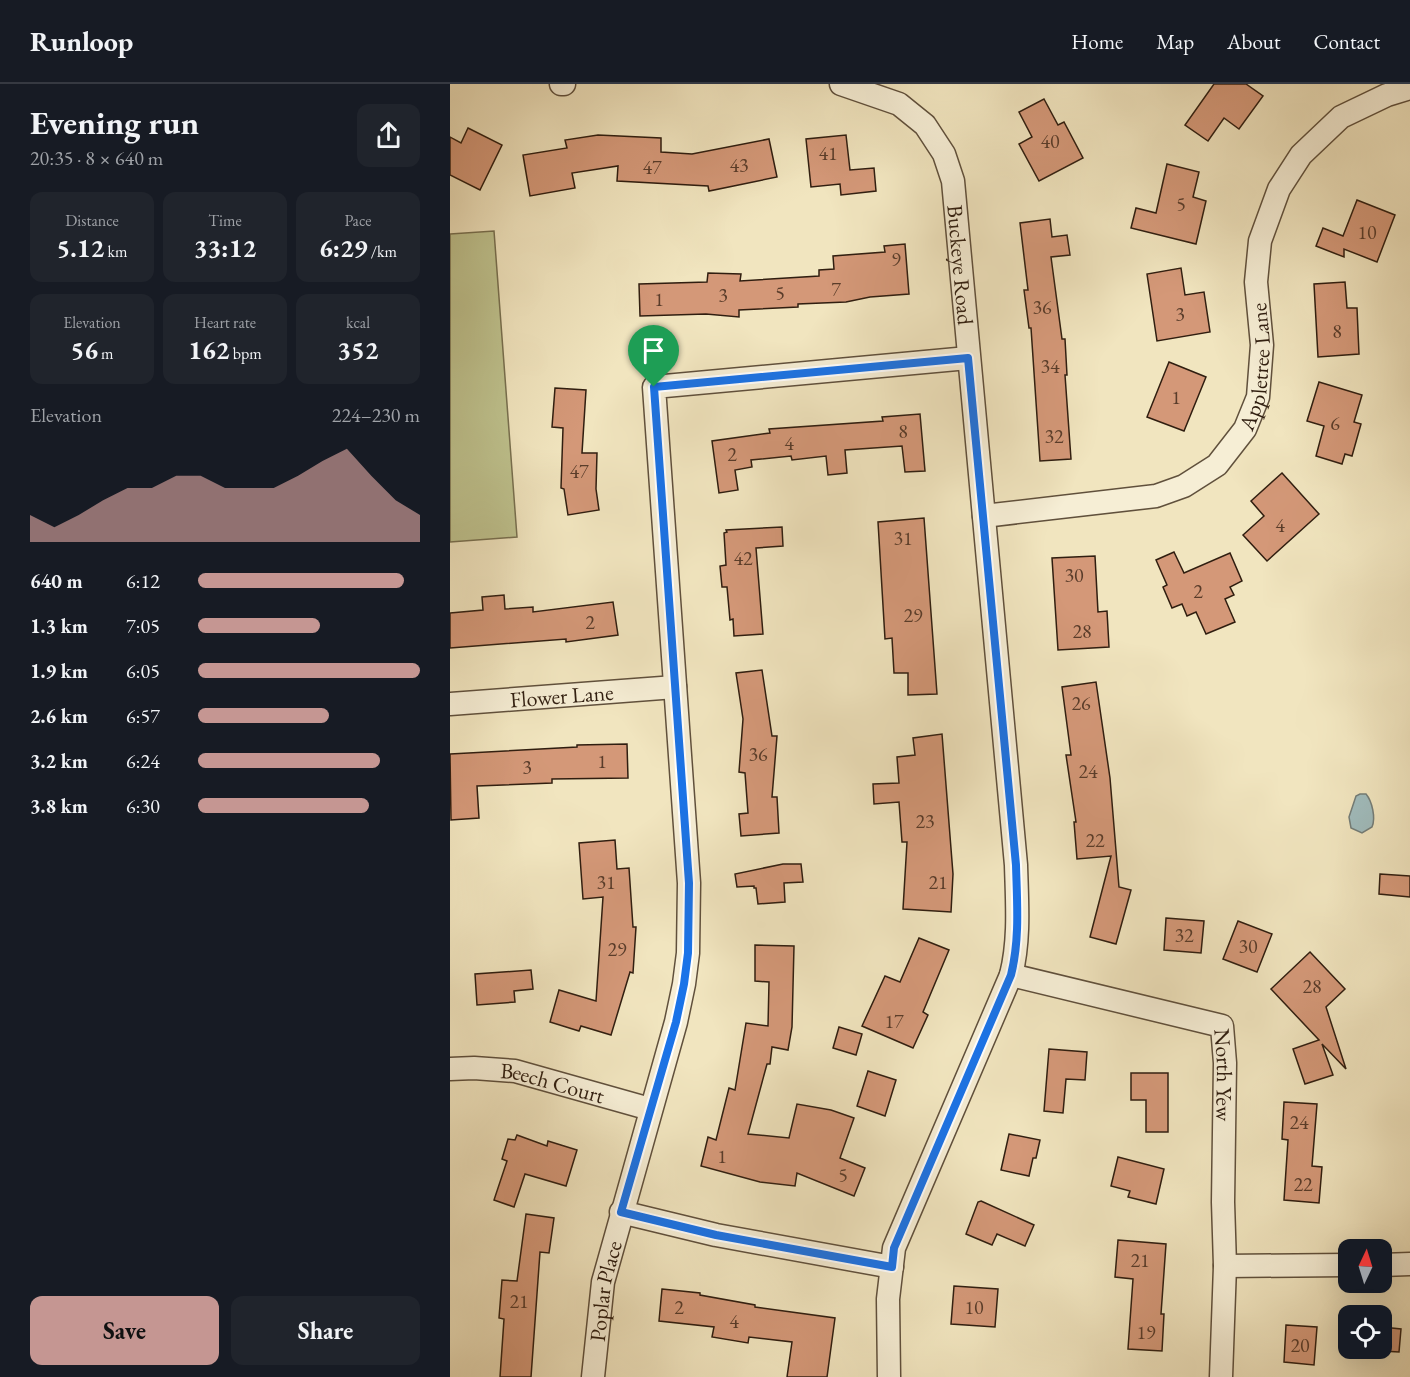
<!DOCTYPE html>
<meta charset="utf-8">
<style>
body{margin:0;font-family:"EB Garamond",serif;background:#20242c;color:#f1f3f6;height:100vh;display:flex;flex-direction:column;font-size:22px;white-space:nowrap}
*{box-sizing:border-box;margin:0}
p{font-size:20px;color:#9ea1a6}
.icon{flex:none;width:33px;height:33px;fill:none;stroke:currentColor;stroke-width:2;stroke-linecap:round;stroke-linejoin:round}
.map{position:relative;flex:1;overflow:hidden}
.sheet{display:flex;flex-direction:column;background:#171b24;width:450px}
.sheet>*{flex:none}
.needle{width:39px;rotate:4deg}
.controls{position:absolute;left:888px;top:1155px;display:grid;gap:12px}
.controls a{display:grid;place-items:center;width:54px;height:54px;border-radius:12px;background:#171b24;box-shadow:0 6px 24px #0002;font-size:30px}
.pin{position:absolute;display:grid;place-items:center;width:51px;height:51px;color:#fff;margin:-62px -26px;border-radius:50% 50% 50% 0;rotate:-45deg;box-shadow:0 0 6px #0007}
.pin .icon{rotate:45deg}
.round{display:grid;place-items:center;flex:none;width:63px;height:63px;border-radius:12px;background:#20242c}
.overview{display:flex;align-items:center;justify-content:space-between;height:102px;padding:0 30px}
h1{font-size:33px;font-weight:700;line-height:45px}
.metrics{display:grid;grid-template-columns:repeat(3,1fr);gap:9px;height:102px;padding:6px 30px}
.metrics div{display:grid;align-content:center;border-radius:12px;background:#20242c;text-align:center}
.metrics b{font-size:26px;font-weight:700}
.metrics small{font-size:16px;font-weight:400}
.metrics p{font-size:16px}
.chart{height:168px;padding:12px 30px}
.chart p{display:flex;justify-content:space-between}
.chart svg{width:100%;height:108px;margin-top:6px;fill:#c59692;opacity:.7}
.primary-button{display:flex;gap:12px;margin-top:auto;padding:12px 30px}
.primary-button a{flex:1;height:69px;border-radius:12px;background:#c59692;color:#111;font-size:24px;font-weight:700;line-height:69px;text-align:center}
.primary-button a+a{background:#20242c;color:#f1f3f6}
ul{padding:0 30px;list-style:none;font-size:20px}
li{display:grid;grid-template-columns:96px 72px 1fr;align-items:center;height:45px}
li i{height:15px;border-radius:8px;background:#c59692}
header{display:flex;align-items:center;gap:36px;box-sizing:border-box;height:84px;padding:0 30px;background:#171b24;border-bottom:2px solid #363941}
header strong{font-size:28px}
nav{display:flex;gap:33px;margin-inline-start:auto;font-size:21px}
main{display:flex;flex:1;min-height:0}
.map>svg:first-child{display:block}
.green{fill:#bfc38f;stroke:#787050;stroke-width:1.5}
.water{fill:#a0bcbd;stroke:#737d78;stroke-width:1.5}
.building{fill:#d49878;stroke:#301e10;stroke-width:1.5}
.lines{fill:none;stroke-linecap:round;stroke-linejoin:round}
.minor-casing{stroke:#60503c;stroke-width:25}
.minor{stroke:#f6eed5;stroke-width:22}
.route-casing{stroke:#fff;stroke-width:12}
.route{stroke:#1a73e8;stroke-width:8}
.labels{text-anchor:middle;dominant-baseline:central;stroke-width:5;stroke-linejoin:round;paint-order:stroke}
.number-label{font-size:20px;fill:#593c2a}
.street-label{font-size:22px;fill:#301e10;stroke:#f6eed5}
</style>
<header>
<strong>Runloop</strong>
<nav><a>Home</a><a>Map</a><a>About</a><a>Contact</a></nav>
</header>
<main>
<section class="sheet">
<div class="overview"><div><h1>Evening run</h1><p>20:35 · 8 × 640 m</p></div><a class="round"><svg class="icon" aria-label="share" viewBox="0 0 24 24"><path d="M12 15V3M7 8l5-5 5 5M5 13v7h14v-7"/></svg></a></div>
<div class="metrics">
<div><p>Distance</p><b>5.12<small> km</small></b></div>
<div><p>Time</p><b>33:12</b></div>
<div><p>Pace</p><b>6:29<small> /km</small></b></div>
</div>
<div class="metrics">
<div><p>Elevation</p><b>56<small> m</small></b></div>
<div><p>Heart rate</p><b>162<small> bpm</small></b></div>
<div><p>kcal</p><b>352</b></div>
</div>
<div class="chart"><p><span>Elevation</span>224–230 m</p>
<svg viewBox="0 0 160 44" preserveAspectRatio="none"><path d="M0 44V33L10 38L20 33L30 27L40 22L50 22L60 17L70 17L80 22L90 22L100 22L110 17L120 11L130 6L140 17L150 27L160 33V44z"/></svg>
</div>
<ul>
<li><b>640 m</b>6:12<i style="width:93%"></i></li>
<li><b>1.3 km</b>7:05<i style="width:55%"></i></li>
<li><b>1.9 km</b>6:05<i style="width:100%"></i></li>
<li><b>2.6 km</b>6:57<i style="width:59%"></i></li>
<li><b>3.2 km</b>6:24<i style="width:82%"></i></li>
<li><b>3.8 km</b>6:30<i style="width:77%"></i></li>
</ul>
<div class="primary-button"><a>Save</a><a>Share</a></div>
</section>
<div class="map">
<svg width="960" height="1293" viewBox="0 0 960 1293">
<rect width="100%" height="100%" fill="#f1e5bf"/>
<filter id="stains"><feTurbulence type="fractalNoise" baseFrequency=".00333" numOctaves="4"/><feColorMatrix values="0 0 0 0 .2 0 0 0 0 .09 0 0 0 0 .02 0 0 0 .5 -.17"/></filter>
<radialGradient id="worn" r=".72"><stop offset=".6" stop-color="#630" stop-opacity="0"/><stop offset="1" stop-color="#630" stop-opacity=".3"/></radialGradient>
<!-- green -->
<path class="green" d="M44 147 67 453 0 458V150Z"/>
<!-- water -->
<path class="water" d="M910 710H916C922 717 926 734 922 743L912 749 901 744 899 733 906 712Z"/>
<!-- building -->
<g class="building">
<path d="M764 0H796L813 12 789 45 774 34 758 57 735 41Z"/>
<path d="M594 15 608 41 614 38 633 74 589 97 569 60 582 53 569 28Z"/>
<path d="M18 44 52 61 30 106 0 91V53L11 59Z"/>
<path d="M148 51 211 54V68L242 70 319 55 327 93 259 107 258 102 167 97 168 82 122 89 125 104 80 112 73 71 117 64 115 56Z"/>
<path d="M396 51 400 86 424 84 426 107 391 111 390 100 361 103 356 55Z"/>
<path d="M717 80 749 88 743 113 756 117 746 160 681 144 686 124 706 129Z"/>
<path d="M907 116 945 131 927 178 894 165V173L866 162 873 144 893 152Z"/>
<path d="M600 135 602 153 617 151 620 171 601 173 612 255H615L617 291H615L621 375 590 377 581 244H579L574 206H578L570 139Z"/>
<path d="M455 160 459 210 420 213 396 218 348 220V223L289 226V233L256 230 190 232 189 200 257 198 258 189 291 190 290 197 369 192V186L384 185 383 172 435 168 434 162Z"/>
<path d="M731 184 735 211 754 208 760 248 707 257 697 190Z"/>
<path d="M895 198 897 224H907L909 270 868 273 864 200Z"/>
<path d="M719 278 756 293 734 347 697 333Z"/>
<path d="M869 298 912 311 904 338 911 340 902 372 895 370 892 380 866 372 874 342 857 337Z"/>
<path d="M105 304 136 306 132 369H147L146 405 149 426 118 431 114 405 111 404 113 344 102 343Z"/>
<path d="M470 330 475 387 455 388 452 362 395 366 397 389 378 391 376 372 342 376 341 372 301 376 302 383 285 386 288 406 269 409 262 357 320 349 319 345 433 337 432 333Z"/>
<path d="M832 389 869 430 817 477 793 451 814 432 801 417Z"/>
<path d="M474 434 487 610 458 611V589H444L442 554 435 555 428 438Z"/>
<path d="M332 443 333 462 306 464 313 550 284 552 283 535 280 536 277 503H272L270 482 276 481 274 449 277 448 276 446Z"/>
<path d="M724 468 734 489 780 469 792 497 780 503 784 511 775 515 785 538 756 550 746 528 737 532 732 520 722 524 713 503 717 501 706 476Z"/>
<path d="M645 472 648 528 657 527 659 563 608 566 602 474Z"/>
<path d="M54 511 55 525 83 523V528L163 518 168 551 116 558V555L0 564V529L33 526 32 513Z"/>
<path d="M312 586 322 652H327L322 713H327L329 749 291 752 289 730 298 729 295 689 289 688 293 635 286 589Z"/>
<path d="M646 598 660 694 669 803 681 806 666 860 640 853 661 772 627 775 624 738H626L616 671H621L612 603Z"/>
<path d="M492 650 503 790 501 828 453 825 457 758H452L449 718 424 720 423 700 449 699 447 673 465 671 463 654Z"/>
<path d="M177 660 178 694 102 695V699L27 702 29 734 1 736 0 670 127 663V661Z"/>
<path d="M165 756 167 785 179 784 183 843H186L183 889 180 888 161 951 131 942 129 947 100 938 109 906 146 917 153 813 133 815 129 759Z"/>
<path d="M333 780H351L353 798 334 799 335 818 308 820 306 804H304V802L287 803 285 790Z"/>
<path d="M930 790 960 792V813L929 810Z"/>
<path d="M716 834 754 837 751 869 714 866Z"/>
<path d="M788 837 822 850 807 888 773 875Z"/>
<path d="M469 854 499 866 473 928 478 931 463 964 412 942 435 892 450 898Z"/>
<path d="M305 861 344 862 342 943 338 966 322 963 320 980H317L298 1050 339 1054 347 1020 381 1026 404 1034 390 1074 415 1084 404 1112 347 1089 345 1102 310 1098 251 1082 258 1053 266 1056 279 1004 285 1006 296 939 318 942 319 898 305 897Z"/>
<path d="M860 868 895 905 876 923 896 985 872 960 883 991 855 1000 843 965 869 956 821 905Z"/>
<path d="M81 886 83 905 64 907 65 918 27 921 25 890Z"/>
<path d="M389 943 412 950 406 971 383 964Z"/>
<path d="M599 965 637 968 635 996 616 995 613 1029 594 1027Z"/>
<path d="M418 987 446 996 435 1032 407 1022Z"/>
<path d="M681 989H718V1048H696V1016H681Z"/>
<path d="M834 1018 867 1020 862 1082 872 1083 869 1119 834 1116 838 1056 832 1055Z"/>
<path d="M559 1050 590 1056 586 1074H583L579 1092 551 1086Z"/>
<path d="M67 1051 97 1062 98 1057 127 1066 116 1102 75 1090 64 1123 44 1116 57 1077 52 1075 58 1055 65 1056Z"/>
<path d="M668 1073 714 1085 706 1120 678 1113 680 1107 661 1102Z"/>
<path d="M531 1117 584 1141 575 1162 547 1150 542 1161 516 1150 528 1118Z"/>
<path d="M76 1130 104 1134 99 1169 90 1168 81 1293H50L54 1235 49 1234 52 1196 67 1197Z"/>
<path d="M668 1156 716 1160 711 1230H714L712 1267 678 1265 683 1195 665 1193Z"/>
<path d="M504 1202 548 1205 545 1243 501 1240Z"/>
<path d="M212 1205 250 1209V1211L305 1221V1223L385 1234 377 1293H337L342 1258 299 1253 298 1259 262 1253 264 1243 209 1237Z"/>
<path d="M836 1241 867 1243 864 1281 834 1278Z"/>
<path d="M932 1243 951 1245 949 1268 932 1267Z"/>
</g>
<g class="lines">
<defs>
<g id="minor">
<path d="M111 0H114"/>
<path id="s1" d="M391 0 449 20 475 41 494 70 503 97 566 781C567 818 570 855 561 891L444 1164 438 1215 439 1293"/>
<path id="s2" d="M534 432 706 412 734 402 767 381 795 345 808 313 812 261 806 198 810 157 829 105 851 71 891 33 937 11 960 4"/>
<path id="s3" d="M0 620 225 603"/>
<path id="s4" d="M561 891 772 942 775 979 773 1118 775 1182 771 1293"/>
<path id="s5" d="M0 985 24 984 65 987 200 1025"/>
<path d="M171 1128 266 1151 442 1183"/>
<path d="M932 1181 960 1180"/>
<path d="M775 1182 898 1181"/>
<path id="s6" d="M143 1293 153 1198 226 938 234 900 238 869 239 799 204 303 518 274"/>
</g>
</defs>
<!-- minor casing -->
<use href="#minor" class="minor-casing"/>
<!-- minor -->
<use href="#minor" class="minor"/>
</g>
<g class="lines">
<defs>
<path id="route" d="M518 274 566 781C567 818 570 855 561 891L444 1164 442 1183 266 1151 171 1128 226 938 234 900 238 869 239 799 204 303Z"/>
</defs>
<!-- route casing -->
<use href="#route" class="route-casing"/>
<!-- route -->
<use href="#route" class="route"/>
</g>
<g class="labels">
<!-- number labels -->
<g class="number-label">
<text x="600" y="57">40</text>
<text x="378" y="69">41</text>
<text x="289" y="81">43</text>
<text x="202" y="83">47</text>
<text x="731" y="120">5</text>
<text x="917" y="148">10</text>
<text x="446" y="175">9</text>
<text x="386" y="205">7</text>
<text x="330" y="209">5</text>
<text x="273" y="211">3</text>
<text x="209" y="215">1</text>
<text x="592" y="223">36</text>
<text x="730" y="230">3</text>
<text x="887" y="247">8</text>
<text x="600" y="282">34</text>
<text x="726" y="313">1</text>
<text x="885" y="339">6</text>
<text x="453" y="347">8</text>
<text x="604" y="352">32</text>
<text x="339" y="359">4</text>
<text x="282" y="370">2</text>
<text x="129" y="387">47</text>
<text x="830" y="441">4</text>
<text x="453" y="454">31</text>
<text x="293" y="474">42</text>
<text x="624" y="491">30</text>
<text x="748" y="507">2</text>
<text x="463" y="531">29</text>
<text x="140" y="538">2</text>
<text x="632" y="547">28</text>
<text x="631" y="619">26</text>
<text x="308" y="670">36</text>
<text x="152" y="677">1</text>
<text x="77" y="683">3</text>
<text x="638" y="687">24</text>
<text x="475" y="737">23</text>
<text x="645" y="756">22</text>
<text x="156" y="798">31</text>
<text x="488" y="798">21</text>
<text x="734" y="851">32</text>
<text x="798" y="862">30</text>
<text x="167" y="865">29</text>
<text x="862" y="902">28</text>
<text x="444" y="937">17</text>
<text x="849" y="1038">24</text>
<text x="272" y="1072">1</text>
<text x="393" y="1091">5</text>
<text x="853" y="1100">22</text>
<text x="690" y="1176">21</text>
<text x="69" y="1217">21</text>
<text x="229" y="1223">2</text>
<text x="524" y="1223">10</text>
<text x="284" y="1237">4</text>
<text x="696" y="1248">19</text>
<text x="850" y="1261">20</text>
</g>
<!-- street labels -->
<g class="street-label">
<text stroke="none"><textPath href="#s1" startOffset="242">Buckeye Road</textPath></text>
<text stroke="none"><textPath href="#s2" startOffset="352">Appletree Lane</textPath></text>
<text stroke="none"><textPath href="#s3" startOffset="112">Flower Lane</textPath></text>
<text stroke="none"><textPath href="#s4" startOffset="266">North Yew</textPath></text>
<text stroke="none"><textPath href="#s5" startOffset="104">Beech Court</textPath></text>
<text stroke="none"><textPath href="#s6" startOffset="87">Poplar Place</textPath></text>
</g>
</g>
<rect width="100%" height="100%" filter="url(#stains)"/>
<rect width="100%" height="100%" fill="url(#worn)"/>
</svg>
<div class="controls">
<a><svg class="needle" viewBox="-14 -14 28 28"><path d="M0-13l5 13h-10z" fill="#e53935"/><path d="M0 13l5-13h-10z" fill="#9ea1a6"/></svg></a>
<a><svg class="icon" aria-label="locate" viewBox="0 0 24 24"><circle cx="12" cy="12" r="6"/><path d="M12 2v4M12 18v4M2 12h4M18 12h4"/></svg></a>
</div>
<div class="pin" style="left:204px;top:303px;background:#1e9e55"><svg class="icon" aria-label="arrive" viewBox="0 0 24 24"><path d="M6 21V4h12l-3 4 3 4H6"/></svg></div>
</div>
</main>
